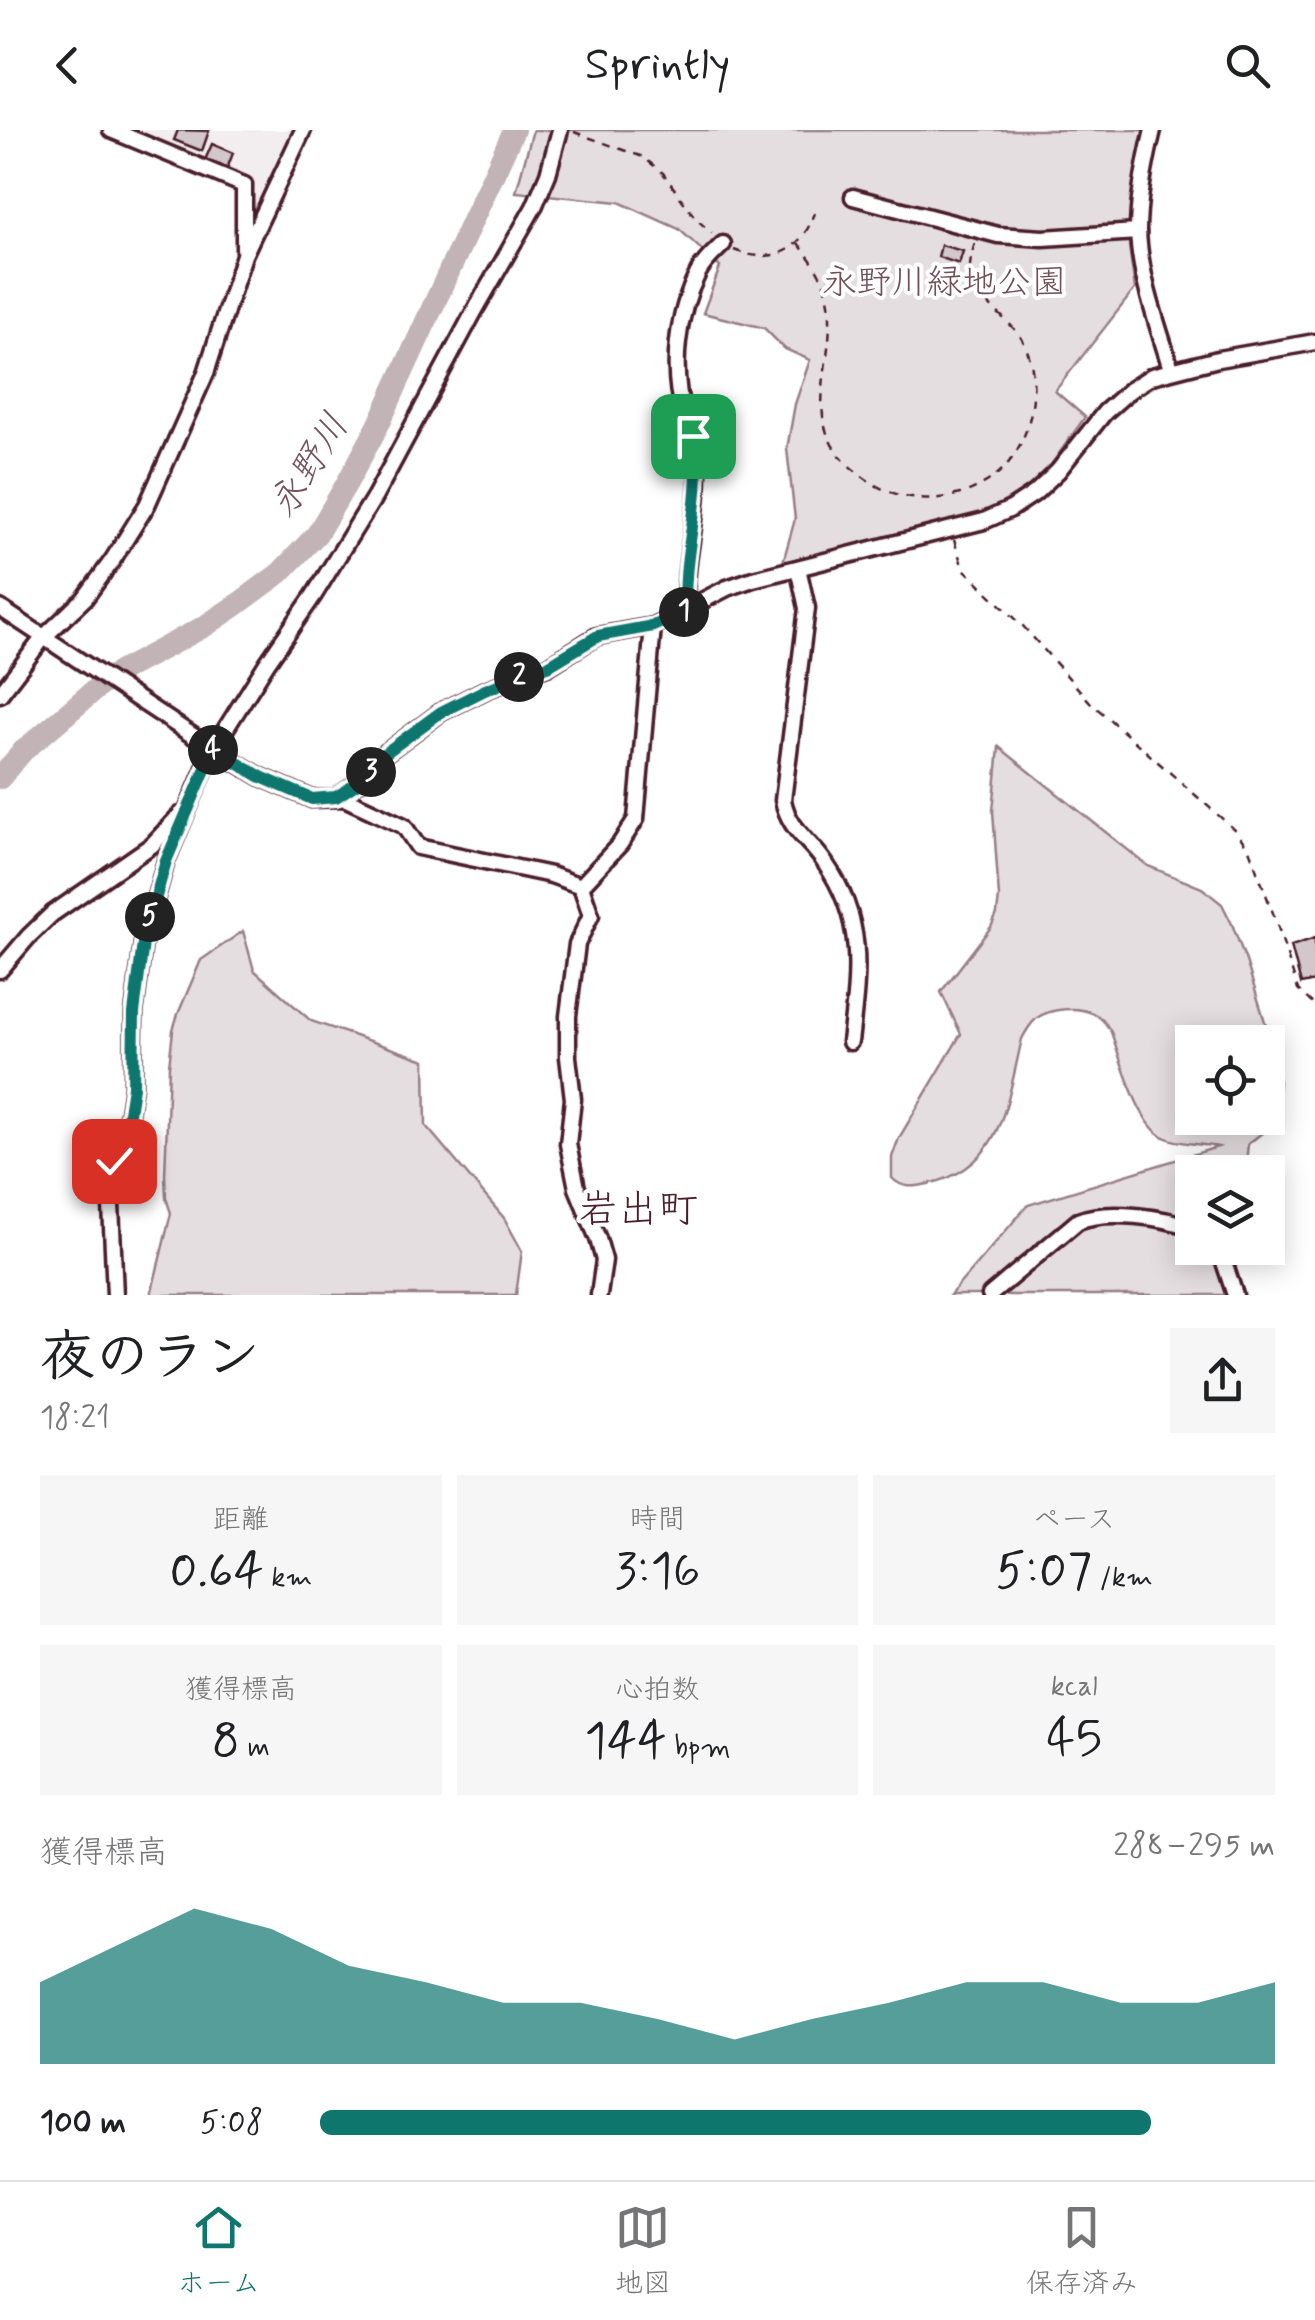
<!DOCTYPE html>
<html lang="ja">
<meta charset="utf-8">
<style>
body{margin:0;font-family:Mynerve,"Klee One",sans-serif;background:#f6f6f6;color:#202124;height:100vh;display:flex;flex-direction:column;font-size:38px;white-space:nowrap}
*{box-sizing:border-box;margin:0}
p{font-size:32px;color:#757577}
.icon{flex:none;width:55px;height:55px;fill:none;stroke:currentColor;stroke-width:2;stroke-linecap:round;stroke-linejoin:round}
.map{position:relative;height:1165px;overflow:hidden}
.details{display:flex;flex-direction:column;background:#fff;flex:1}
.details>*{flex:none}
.fabs{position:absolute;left:1175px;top:895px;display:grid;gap:20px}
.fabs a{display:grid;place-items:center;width:110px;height:110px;border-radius:0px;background:#fff;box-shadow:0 5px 25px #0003;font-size:50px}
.pin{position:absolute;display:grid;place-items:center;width:85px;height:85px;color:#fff;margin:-42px;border-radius:20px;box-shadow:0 5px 15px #0006}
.km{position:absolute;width:50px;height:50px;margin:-25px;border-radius:50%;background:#222;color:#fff;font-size:28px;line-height:50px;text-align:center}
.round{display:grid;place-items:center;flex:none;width:105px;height:105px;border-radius:0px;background:#f6f6f6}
.headline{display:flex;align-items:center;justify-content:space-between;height:170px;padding:0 40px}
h1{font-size:55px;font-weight:600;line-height:75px}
.metrics{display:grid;grid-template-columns:repeat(3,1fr);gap:15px;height:170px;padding:10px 40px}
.metrics div{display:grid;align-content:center;border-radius:0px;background:#f6f6f6;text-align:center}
.metrics b{font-size:50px;font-weight:600}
.metrics small{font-size:28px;font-weight:400}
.metrics p{font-size:28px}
.chart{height:280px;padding:20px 40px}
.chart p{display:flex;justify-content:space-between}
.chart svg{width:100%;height:180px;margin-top:10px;fill:#0f766e;opacity:.7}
ul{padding:0 40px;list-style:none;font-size:32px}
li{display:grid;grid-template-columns:160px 120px 1fr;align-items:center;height:75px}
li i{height:25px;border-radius:12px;background:#0f766e}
header{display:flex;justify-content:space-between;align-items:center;height:130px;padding:0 40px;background:#fff;font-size:45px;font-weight:600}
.tabs{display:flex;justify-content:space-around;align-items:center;height:140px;border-top:2px solid #e0e0e0;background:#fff;font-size:28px;color:#757577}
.tabs a{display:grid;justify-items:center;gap:5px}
.tabs .selected{color:#0f766e}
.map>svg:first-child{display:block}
.built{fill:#f2eeef}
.green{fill:#e5dee0;stroke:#987e86;stroke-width:2.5;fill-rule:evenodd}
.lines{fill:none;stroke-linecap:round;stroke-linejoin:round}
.river{stroke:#c1b3b6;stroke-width:22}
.building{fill:#d2c7cb;stroke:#4a1f2b;stroke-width:2.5}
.minor-casing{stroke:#4a1f2b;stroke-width:21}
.path{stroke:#4a1f2b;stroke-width:2.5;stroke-dasharray:8 8;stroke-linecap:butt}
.minor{stroke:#fff;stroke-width:14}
.route-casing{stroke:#fff;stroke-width:20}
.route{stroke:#0f766e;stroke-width:12}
.labels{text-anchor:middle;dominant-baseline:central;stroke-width:8;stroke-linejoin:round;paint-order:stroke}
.park-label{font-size:35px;fill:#714f58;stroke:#fff}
.water-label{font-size:38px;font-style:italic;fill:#74535c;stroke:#fff}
.quarter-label{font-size:40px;fill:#4a1f2b;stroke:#fff}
</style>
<header><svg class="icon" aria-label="back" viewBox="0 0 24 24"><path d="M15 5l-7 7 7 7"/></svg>Sprintly<svg class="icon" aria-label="search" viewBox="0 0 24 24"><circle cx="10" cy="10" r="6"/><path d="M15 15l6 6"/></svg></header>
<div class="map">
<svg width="1315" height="1165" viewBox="0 0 1315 1165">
<rect width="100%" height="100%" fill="#fff"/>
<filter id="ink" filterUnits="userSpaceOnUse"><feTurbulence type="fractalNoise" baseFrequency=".01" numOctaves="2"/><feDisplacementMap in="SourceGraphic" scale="20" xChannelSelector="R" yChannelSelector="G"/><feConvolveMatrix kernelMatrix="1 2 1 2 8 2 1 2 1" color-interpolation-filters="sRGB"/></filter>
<g filter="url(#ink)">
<!-- built -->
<path class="built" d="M121 0H300L250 106 247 51Z"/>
<!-- green -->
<g class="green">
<path d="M533 0H1147L1132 78 1129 116 1135 159 1055 261 1085 287 1048 339 1026 358 994 378 959 390 783 432 795 389 787 319 795 274 810 230 785 219 764 198 703 183 720 137 679 99 619 72 516 62Z"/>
<path d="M999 617 1148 736 1202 758 1222 774 1232 794 1246 831 1271 911 1279 952 1277 977 1272 995 1248 1014 1245 1042H1192V1118H1238L1233 1165H950L1028 1075 1218 1017C1201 1013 1180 1015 1164 1007 1138 995 1121 929 1111 902 1107 895 1102 887 1094 884 1078 876 1051 878 1037 888 1030 894 1026 901 1022 909 1007 971 1003 1038 928 1054 915 1057 902 1059 892 1048V1027L899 1008 961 904 941 862 991 797 997 784 999 767 993 681ZM1192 912H1268V988H1192Z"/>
<path d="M243 801 254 840 311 891 425 930 426 996 504 1088 522 1121 516 1165H151L171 1083 166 1068 165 1045 169 936 173 900 178 884 201 830Z"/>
</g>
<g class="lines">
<!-- river -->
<path class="river" d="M0 648 23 621 110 547 205 496 238 474 280 443 317 404 347 353 378 296 514 0"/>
</g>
<!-- building -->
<g class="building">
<path d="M178 0 209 1 202 21 174 10Z"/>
<path d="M212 14 233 23 227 39 205 30Z"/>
<path d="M941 115 963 121 959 134 938 127Z"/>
<path d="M1315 808V851L1301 854 1291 816Z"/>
</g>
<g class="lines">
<defs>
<g id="minor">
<path d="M111 0 244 55V119"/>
<path d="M1153 0C1145 33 1138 67 1138 101 1140 149 1158 195 1171 239"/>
<path d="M853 67 998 105 1043 108 1138 102"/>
<path d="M798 438 807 478 783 670C789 700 809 709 825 733 866 792 858 844 850 912"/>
<path d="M0 478 213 619 261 647 312 669 344 668 404 696 418 717 551 745 581 756"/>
<path d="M686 481C683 434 698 390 698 344 699 320 691 306 684 285 670 240 677 184 698 143 704 131 714 123 723 114"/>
<path d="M0 564 43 508 85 468 112 431 147 375 206 243 244 125 303 0"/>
<path d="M337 667 367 647 380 627 441 582 485 560 547 537 597 506 653 496 727 458 753 449 984 391 1011 379 1035 363 1058 341 1105 282 1130 260 1152 246 1218 229 1315 212"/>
<path d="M581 756 591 785 577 814 568 886V927L573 969 568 1014 577 1058 598 1109 604 1130 599 1165"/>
<path d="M581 756 620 714 636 689 653 496"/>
<path d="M0 840 29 806 52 784 152 715 180 685"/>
<path d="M1215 1118 1224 1132 1235 1165"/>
<path d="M115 1165 110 1052 113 1031 129 983 133 957 134 883 143 813 166 731 213 619 267 533 314 465 375 366 475 180 534 77 548 44 560 0"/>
<path d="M990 1165 1078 1091C1107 1079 1164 1087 1192 1098"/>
</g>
</defs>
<!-- minor casing -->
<use href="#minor" class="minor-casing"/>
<!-- path -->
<g class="path">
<path d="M574 2 643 27 663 43 696 89 712 103"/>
<path d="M798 113C813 132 825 148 829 173 837 234 794 295 858 343 872 354 887 363 905 366 936 372 965 367 991 349 1031 322 1045 253 1023 211 1012 191 981 172 973 155 967 139 971 125 976 110"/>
<path d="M734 120C773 135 800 122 815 83"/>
<path d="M954 410 963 438 1023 496 1091 573 1235 700 1249 719 1276 791 1298 860 1315 876"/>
</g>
<!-- minor -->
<use href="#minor" class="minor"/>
</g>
</g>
<g class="lines" filter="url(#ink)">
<defs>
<path id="route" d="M114 1031 129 983 133 957 134 883 143 813 166 731 214 619 261 647 312 669 336 667 367 647 380 627 441 582 485 560 548 536 598 506 653 496 686 481C681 422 706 364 693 306"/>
</defs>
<!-- route casing -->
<use href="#route" class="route-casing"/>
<!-- route -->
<use href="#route" class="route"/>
</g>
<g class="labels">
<!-- park labels -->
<g class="park-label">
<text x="944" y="153">永野川緑地公園</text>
</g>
<!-- water labels -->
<g class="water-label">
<text transform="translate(310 336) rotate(-58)">永野川</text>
</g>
<!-- quarter labels -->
<g class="quarter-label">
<text x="638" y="1081">岩出町</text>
</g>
</g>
</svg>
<div class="fabs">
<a><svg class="icon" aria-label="locate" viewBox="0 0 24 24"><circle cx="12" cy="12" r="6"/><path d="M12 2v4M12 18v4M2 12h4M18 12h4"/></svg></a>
<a><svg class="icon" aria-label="layers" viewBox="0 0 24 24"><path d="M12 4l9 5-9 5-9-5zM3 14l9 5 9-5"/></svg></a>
</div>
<div class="pin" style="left:693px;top:306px;background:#1e9e55"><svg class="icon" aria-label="arrive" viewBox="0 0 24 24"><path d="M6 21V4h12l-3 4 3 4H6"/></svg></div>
<div class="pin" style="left:114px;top:1031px;background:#d93025"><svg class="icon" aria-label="check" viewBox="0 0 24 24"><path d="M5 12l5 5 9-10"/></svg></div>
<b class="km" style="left:684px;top:482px">1</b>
<b class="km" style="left:519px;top:547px">2</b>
<b class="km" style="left:371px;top:642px">3</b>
<b class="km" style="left:213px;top:620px">4</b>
<b class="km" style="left:150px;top:787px">5</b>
</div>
<section class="details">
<div class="headline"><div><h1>夜のラン</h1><p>18:21</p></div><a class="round"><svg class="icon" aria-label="share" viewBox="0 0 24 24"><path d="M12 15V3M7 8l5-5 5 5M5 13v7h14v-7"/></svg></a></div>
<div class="metrics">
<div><p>距離</p><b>0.64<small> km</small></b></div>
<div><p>時間</p><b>3:16</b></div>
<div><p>ペース</p><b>5:07<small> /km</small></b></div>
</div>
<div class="metrics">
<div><p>獲得標高</p><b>8<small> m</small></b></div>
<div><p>心拍数</p><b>144<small> bpm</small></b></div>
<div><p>kcal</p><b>45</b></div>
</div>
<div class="chart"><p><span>獲得標高</span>288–295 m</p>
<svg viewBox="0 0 160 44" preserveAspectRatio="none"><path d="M0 44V24L10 15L20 6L30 11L40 20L50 24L60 29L70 29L80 33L90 38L100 33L110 29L120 24L130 24L140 29L150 29L160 24V44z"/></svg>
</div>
<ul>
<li><b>100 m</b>5:08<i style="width:87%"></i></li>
</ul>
</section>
<nav class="tabs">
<a class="selected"><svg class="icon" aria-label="home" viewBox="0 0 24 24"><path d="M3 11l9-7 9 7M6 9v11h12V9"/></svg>ホーム</a>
<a><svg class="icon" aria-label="map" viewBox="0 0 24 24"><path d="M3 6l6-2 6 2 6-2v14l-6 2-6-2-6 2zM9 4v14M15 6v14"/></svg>地図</a>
<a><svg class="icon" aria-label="saved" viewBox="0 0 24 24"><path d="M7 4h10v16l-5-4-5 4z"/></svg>保存済み</a>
</nav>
